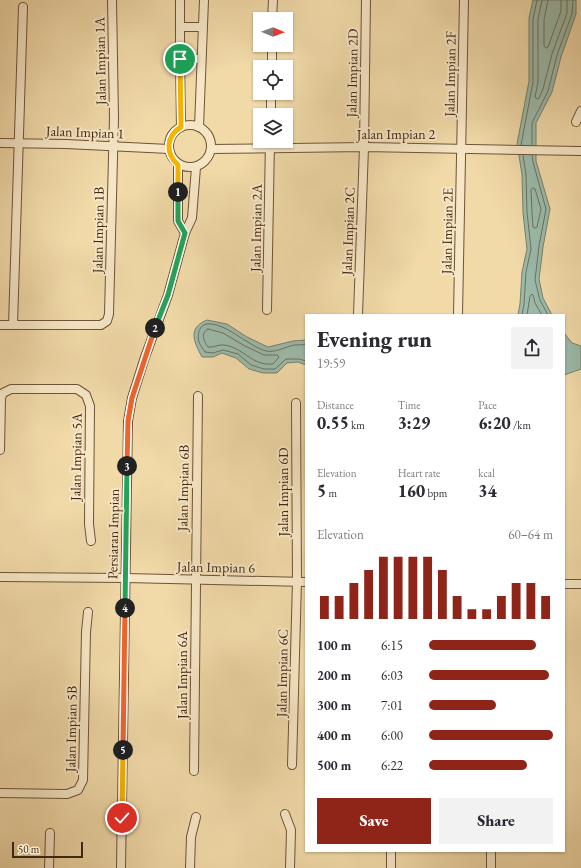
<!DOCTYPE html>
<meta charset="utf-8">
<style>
body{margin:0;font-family:"EB Garamond",serif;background:#f2f2f3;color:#2b2b33;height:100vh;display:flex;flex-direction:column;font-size:15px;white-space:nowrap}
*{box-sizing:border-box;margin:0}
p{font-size:13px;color:#7c7c81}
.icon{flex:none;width:22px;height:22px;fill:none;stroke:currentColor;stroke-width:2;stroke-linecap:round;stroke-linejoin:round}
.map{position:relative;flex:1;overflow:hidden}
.side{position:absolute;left:305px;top:314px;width:260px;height:538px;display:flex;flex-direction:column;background:#fff;border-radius:0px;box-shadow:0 1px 3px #0004}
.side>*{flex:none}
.needle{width:26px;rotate:91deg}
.buttons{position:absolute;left:253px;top:12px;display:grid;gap:8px}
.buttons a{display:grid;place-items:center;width:40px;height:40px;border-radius:0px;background:#fff;box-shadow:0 1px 3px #0004;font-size:20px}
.scale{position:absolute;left:12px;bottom:10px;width:71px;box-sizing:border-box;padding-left:4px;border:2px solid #412811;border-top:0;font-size:11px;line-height:14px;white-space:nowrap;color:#412811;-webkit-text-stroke:3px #f6e6c6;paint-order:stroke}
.pin{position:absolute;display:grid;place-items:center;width:34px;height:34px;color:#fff;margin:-17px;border:2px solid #fff;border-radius:50%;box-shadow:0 1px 4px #0007}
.km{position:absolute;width:20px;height:20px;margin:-10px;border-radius:50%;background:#222;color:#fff;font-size:11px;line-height:20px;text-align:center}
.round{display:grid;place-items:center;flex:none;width:42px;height:42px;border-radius:0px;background:#f2f2f3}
.overview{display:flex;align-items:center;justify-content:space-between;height:68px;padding:0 12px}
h1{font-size:22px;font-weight:800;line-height:30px}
.figures{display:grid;grid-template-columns:repeat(3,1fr);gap:6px;height:68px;padding:4px 12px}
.figures div{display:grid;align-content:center}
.figures b{font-size:17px;font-weight:800}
.figures small{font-size:11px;font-weight:400}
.figures p{font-size:11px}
.chart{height:112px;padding:8px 12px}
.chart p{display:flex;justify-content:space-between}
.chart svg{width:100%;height:72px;margin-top:4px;stroke:#8f2418;stroke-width:6}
.button{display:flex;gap:8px;margin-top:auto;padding:8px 12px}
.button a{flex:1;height:46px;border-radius:0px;background:#8f2418;color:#fff;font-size:16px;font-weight:800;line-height:46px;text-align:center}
.button a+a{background:#f2f2f3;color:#2b2b33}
ul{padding:0 12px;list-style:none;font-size:13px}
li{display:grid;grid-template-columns:64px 48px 1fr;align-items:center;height:30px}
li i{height:10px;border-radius:5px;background:#8f2418}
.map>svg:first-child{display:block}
.water{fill:#9bbaaa;stroke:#77806d}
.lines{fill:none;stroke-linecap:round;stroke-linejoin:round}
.shore{stroke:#6e715e;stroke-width:1}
.minor-casing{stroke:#6d5437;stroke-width:10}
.minor{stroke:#f6e6c6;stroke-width:8}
.split-1-casing{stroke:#fff;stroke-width:8}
.split-2-casing{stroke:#fff;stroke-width:8}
.split-3-casing{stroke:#fff;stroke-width:8}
.split-4-casing{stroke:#fff;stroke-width:8}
.split-5-casing{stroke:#fff;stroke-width:8}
.split-6-casing{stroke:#fff;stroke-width:8}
.split-1{stroke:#f5b400;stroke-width:5}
.split-2{stroke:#22a559;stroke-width:5}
.split-3{stroke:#f0652b;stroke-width:5}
.split-4{stroke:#22a559;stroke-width:5}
.split-5{stroke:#f0652b;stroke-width:5}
.split-6{stroke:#f5b400;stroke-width:5}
.labels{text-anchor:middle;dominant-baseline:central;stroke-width:4;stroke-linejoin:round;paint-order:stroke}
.street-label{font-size:14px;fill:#412811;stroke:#f6e6c6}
</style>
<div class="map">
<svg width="581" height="868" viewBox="0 0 581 868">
<rect width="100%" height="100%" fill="#f1d9a8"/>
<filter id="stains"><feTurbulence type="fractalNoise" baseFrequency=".005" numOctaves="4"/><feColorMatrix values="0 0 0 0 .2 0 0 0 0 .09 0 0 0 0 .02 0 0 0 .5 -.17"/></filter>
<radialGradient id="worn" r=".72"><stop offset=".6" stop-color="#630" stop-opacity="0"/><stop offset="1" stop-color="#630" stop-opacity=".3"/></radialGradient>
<!-- water -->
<g class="water">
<path d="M533 0H576V14L561 57 552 92 536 123V161L550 209 543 247 539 279 543 298 552 315H518L520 304 522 272 527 249 523 213 522 174 517 144 529 81V18Z"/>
<path d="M207 320 227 324 247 337 268 347 293 341 306 340V365L298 362 287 363 277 373H263L249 369 236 358 222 353 213 357H202C194 342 187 328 207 320Z"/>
<path d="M564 333 572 343 581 346V369L564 375Z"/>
</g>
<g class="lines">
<!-- shore -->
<g class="shore">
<path d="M542 0 538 19V82L535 97 537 99 539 98 543 89 552 54 567 13V0"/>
<path d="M548 0 544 20V46L546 48 548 47 561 11V0"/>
<path d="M521 145 533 82V19L537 0"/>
<path d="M532 145V123L548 91 557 55 572 14 573 0"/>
<path d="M532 155 533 162 546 209 539 246 535 280 540 300 548 315"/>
<path d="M533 188 535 189 541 209 537 227 535 228 533 227 532 212 531 190Z"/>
<path d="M522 315 524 304 526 272 531 249 527 212 526 174 523 155"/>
<path d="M527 315 530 296 532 294 533 295 535 303 542 315"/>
<path d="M208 329 223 333 243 345 264 355H277L279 357 273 364C251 366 245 348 224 345 218 344 214 348 208 347 204 342 200 333 208 329Z"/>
<path d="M306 344C302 345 298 345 294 345 285 347 275 353 266 351 248 346 225 322 207 324 199 325 197 335 199 342 200 345 203 349 205 352L213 353 223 350 238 354 251 365 264 369H275L286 359H299L306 361"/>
</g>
<defs>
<g id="minor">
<path d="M180 0V59L181 127"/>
<path d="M23 7 13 325H101L107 321 109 314 114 118 112 0"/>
<path d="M272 19 273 0"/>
<path d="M180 27H202"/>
<path d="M180 59H201"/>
<path d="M272 67V45"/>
<path d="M271 115V93"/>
<path d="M576 122 581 111"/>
<circle cx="190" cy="146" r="21"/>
<path d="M199 127 204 0"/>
<path d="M0 143 66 144 169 149"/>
<path d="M211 149 364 147 581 151"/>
<path d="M178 165V221L185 233"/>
<path d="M267 310 270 141"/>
<path d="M358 315 364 147 366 0"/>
<path d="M458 315 464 0"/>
<path d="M0 325H13"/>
<path d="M0 450 1 398 3 393 11 389H77L86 395 90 406 89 524 91 541"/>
<path d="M0 577 126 578 306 582"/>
<path d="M564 584H581"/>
<path d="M292 765 297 581 296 403"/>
<path d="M194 771 198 396"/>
<path d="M0 793 67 794 78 790 83 780 86 632 88 612"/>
<path d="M285 814 291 830 290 868"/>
<path d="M49 868 50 833"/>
<path d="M121 868 128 421 132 398 145 357 168 295 185 233 192 218 196 167"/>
<path d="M190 868 191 837 196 817"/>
<path d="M391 868V851"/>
<path d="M491 868V851"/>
</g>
</defs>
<!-- minor casing -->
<use href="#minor" class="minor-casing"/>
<!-- minor -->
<use href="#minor" class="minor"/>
</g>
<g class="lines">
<defs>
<path id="split-1" d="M178 192V165C165 153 166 136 181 127L180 59"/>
<path id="split-2" d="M155 328 168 295 185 233 178 221V192"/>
<path id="split-3" d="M127 466 128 421 132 398 155 328"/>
<path id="split-4" d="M125 608 127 466"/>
<path id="split-5" d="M123 750 125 608"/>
<path id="split-6" d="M122 818 123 750"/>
</defs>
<!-- split-1 casing -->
<use href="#split-1" class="split-1-casing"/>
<!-- split-2 casing -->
<use href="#split-2" class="split-2-casing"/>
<!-- split-3 casing -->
<use href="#split-3" class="split-3-casing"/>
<!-- split-4 casing -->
<use href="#split-4" class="split-4-casing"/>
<!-- split-5 casing -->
<use href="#split-5" class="split-5-casing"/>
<!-- split-6 casing -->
<use href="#split-6" class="split-6-casing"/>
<!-- split-1 -->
<use href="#split-1" class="split-1"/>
<!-- split-2 -->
<use href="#split-2" class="split-2"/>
<!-- split-3 -->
<use href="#split-3" class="split-3"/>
<!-- split-4 -->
<use href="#split-4" class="split-4"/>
<!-- split-5 -->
<use href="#split-5" class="split-5"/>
<!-- split-6 -->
<use href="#split-6" class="split-6"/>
</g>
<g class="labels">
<!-- street labels -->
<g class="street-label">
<text transform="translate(100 61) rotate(-91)">Jalan Impian 1A</text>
<text transform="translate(352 73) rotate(-89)">Jalan Impian 2D</text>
<text transform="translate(450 74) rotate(-89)">Jalan Impian 2F</text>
<text transform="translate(85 132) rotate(2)">Jalan Impian 1</text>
<text x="396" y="134">Jalan Impian 2</text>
<text transform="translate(256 228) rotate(-89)">Jalan Impian 2A</text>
<text transform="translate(98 230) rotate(-89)">Jalan Impian 1B</text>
<text transform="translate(348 231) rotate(-88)">Jalan Impian 2C</text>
<text transform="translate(447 231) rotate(-89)">Jalan Impian 2E</text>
<text transform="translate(76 457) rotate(-89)">Jalan Impian 5A</text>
<text transform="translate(183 488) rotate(-89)">Jalan Impian 6B</text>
<text transform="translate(283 492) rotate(-90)">Jalan Impian 6D</text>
<text transform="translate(113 534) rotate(-89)">Persiaran Impian</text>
<text transform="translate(216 567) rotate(1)">Jalan Impian 6</text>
<text transform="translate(282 673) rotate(-89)">Jalan Impian 6C</text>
<text transform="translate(182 675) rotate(-90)">Jalan Impian 6A</text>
<text transform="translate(71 729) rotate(-89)">Jalan Impian 5B</text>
</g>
</g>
<rect width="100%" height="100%" filter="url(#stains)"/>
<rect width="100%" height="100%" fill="url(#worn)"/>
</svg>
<div class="buttons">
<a><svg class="needle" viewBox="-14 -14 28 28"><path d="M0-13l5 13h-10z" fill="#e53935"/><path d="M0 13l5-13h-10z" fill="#7c7c81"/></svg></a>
<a><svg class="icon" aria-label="locate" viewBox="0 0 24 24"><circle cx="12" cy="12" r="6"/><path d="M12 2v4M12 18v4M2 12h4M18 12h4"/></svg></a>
<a><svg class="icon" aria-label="layers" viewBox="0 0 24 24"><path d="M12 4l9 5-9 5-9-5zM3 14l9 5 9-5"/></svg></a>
</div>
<div class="scale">50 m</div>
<div class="pin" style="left:180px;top:59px;background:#1e9e55"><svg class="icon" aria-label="arrive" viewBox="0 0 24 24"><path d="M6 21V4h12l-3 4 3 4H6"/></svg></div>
<div class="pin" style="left:122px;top:818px;background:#d93025"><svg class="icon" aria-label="check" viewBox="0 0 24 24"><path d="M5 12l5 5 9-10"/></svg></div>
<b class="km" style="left:178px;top:192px">1</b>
<b class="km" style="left:155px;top:328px">2</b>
<b class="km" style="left:127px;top:466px">3</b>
<b class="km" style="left:125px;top:608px">4</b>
<b class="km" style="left:123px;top:750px">5</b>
<section class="side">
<div class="overview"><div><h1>Evening run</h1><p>19:59</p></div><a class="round"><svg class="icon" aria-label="share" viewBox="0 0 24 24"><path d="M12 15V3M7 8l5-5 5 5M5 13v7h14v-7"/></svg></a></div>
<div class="figures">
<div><p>Distance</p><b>0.55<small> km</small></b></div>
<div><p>Time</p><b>3:29</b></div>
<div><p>Pace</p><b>6:20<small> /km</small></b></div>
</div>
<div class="figures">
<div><p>Elevation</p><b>5<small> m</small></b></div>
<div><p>Heart rate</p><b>160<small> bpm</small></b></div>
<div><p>kcal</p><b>34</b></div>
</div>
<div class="chart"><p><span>Elevation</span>60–64 m</p>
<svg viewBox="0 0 160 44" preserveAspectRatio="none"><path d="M5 44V30M15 44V30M25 44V22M35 44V14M45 44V6M55 44V6M65 44V6M75 44V6M85 44V14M95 44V30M105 44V38M115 44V38M125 44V30M135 44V22M145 44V22M155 44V30"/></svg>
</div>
<ul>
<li><b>100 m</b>6:15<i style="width:86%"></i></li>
<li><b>200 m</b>6:03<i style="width:97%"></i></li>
<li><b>300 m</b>7:01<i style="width:54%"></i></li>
<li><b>400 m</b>6:00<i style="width:100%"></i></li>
<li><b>500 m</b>6:22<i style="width:79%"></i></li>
</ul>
<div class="button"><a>Save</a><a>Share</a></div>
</section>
</div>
